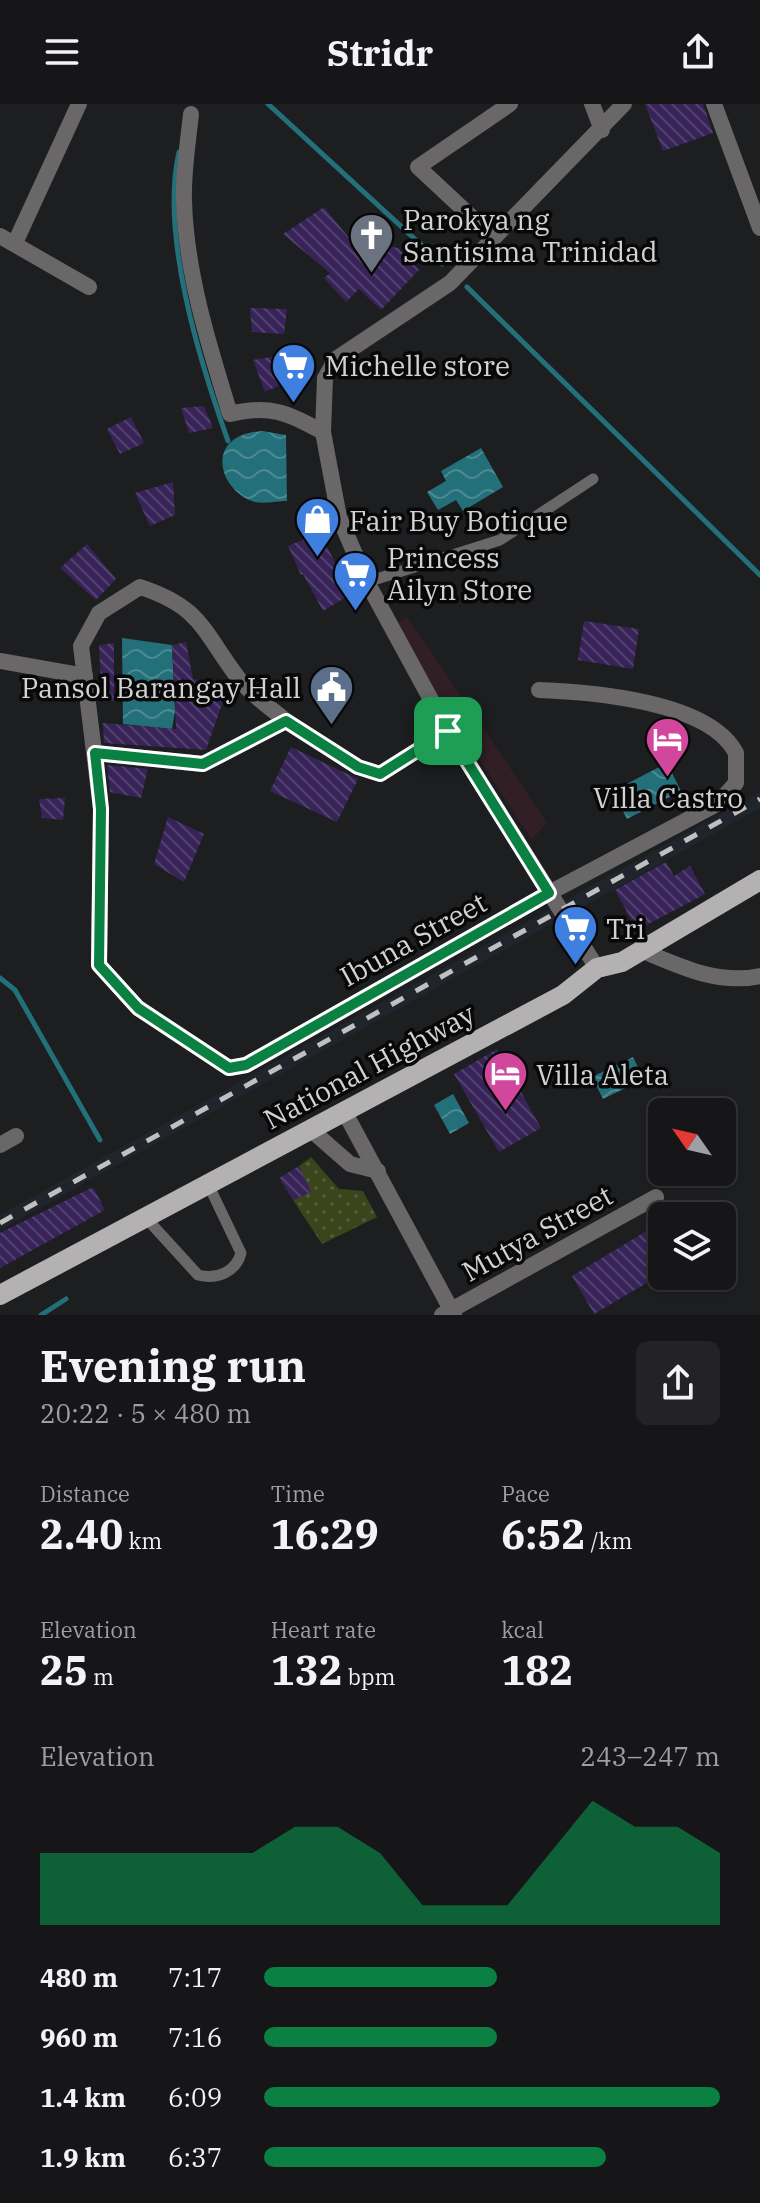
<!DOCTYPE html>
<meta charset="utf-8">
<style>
body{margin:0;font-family:"IBM Plex Serif",serif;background:#232325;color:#f1f3f6;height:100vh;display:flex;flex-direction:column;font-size:30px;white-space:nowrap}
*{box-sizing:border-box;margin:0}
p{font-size:26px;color:#9e9fa2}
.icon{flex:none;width:44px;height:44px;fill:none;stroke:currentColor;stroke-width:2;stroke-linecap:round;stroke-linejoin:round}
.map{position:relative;height:1211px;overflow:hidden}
.details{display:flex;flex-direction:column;background:#161618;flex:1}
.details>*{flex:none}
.needle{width:52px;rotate:304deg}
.controls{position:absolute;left:648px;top:994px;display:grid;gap:16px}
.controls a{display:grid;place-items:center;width:88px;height:88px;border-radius:12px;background:#161618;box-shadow:0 2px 6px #0004,0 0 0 2px #353537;font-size:40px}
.pin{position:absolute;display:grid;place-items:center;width:68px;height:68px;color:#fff;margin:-34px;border-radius:16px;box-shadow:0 4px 12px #0006}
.round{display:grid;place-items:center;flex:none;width:84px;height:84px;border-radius:12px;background:#232325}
.head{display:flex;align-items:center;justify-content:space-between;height:136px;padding:0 40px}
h1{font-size:44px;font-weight:700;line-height:60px}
.stats{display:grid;grid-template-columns:repeat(3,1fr);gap:12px;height:136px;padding:8px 40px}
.stats div{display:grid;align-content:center}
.stats b{font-size:40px;font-weight:700}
.stats small{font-size:22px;font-weight:400}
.stats p{font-size:22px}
.chart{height:224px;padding:16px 40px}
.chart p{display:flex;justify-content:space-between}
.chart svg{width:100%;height:144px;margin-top:8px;fill:#0b8043;opacity:.7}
ul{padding:0 40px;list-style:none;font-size:26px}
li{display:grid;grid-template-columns:128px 96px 1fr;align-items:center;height:60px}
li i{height:20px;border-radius:10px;background:#0b8043}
header{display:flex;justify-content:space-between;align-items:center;height:104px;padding:0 40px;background:#161618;font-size:36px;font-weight:700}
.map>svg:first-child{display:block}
.commercial{fill:#321f25}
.built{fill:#20252c}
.grass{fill:url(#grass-dots)}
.water{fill:url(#water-waves)}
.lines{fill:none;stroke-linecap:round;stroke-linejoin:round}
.stream{stroke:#23707a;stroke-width:5}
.building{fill:url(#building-back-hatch)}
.service{stroke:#696767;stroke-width:11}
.minor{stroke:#696767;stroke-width:16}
.primary{stroke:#b4b1b2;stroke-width:20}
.rail{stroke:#c0c0c2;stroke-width:5;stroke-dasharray:14 14;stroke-linecap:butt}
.route-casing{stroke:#fff;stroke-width:16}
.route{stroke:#0b8043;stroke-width:10}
.labels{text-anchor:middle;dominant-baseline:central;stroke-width:7;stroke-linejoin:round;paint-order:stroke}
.poi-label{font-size:28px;fill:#d2d2d4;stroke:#080809;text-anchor:start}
.street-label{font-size:28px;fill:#d2d2d4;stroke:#080809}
</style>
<header><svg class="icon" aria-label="menu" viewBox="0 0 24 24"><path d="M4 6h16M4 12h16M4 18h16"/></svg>Stridr<svg class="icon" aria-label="share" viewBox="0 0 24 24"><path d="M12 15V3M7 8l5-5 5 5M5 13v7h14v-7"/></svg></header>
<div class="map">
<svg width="760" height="1211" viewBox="0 0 760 1211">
<defs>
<pattern id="grass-dots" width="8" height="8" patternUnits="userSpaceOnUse" patternTransform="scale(2)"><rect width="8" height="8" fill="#3b451b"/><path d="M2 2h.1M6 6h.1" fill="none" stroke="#565f3b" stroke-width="1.8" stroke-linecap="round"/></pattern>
<pattern id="water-waves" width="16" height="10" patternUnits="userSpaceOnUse" patternTransform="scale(2)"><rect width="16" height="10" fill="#23707a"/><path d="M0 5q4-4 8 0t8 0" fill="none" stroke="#4c8a92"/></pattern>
<pattern id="building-back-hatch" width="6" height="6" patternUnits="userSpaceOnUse" patternTransform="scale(2)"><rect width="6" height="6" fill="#372358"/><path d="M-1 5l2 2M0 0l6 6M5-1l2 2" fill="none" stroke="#53426f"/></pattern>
</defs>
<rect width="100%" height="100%" fill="#1d1e20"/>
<!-- commercial -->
<path class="commercial" d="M407 513 547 718 532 736 392 522Z"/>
<!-- built -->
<path class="built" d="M760 688V704L0 1126V1111Z"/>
<!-- grass -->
<path class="grass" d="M311 1053 339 1085 363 1087 377 1113 322 1140 293 1096 310 1088 299 1062Z"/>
<!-- water -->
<g class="water">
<path d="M262 327 286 331 287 397C278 397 264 400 255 398 218 387 203 331 262 327Z"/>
<path d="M481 344 503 383 463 407 456 396 438 406 427 388 446 377 441 367Z"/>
<path d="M122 534 172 541 175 607 172 625 123 620Z"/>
<path d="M667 659 681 687 627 715 613 687Z"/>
<path d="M633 953 644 975 603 995 592 973Z"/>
<path d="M453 990 469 1019 450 1030 434 1001Z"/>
</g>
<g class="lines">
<!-- stream -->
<g class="stream">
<path d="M268 0 442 160"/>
<path d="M179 48C160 131 200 258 228 337"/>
<path d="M467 183 760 471"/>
<path d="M0 874 15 886 100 1036"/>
<path d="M41 1211 66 1195"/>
</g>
</g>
<!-- building -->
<g class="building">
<path d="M645 0H703L713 29 663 47Z"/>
<path d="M324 103 358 145 367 138 398 144 419 166 381 206 359 185 346 198 324 174 330 169 283 130Z"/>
<path d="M250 204 287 205 284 230 252 228Z"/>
<path d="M289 250 298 273 265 288 253 256Z"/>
<path d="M204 302 213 324 189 329 181 304Z"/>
<path d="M131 313 144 339 120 350 107 325Z"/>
<path d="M173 378 175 411 150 422 135 389Z"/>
<path d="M320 429 351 490 323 507 303 470 301 471 288 442Z"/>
<path d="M87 440 116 475 96 496 60 464Z"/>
<path d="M584 517 639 525 633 565 578 556Z"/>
<path d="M186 538 193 575 228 583 206 646 104 639 103 619 176 625 172 541Z"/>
<path d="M114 539V597L102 598 99 541Z"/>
<path d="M291 643 358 675 337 718 270 687Z"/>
<path d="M107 661 148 665 141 694 110 688Z"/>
<path d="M65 694 63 716 42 714 39 695Z"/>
<path d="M168 713 204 730 184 778 154 760Z"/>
<path d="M666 758 674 772 690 762 705 790 637 826 615 786Z"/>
<path d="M497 945 541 1024 499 1048 454 970Z"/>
<path d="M299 1062 311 1088 293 1096 279 1074Z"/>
<path d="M93 1083 105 1106 0 1164V1129Z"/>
<path d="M650 1125 662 1146V1170L594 1210 572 1172Z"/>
</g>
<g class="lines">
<!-- service -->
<g class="service">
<path d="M367 478 500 436 593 375"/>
<path d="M146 1114 198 1171C217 1176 236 1168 241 1149L208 1080"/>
</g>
<!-- minor -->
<g class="minor">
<path d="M592 0 602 26"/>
<path d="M714 0 760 124"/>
<path d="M191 10C188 39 183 68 184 97 186 169 209 242 230 310 271 300 287 309 323 328"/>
<path d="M0 132 89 183"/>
<path d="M493 133 418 63 510 0"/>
<path d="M15 139 79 0"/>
<path d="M0 557 85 572"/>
<path d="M286 617C271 604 251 591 239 575 203 528 202 503 140 483L99 509 81 542 101 705 99 861 138 904 229 964 246 961 549 789 717 700 736 679V649C709 597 592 588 539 586"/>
<path d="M95 649 203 660 286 617 358 663 380 670 448 627"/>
<path d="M643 847C681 863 718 881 760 872"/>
<path d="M597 864 448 627 367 478 339 413 323 328 325 274 336 255 450 179 624 0"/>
<path d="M344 1007 454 1211"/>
<path d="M310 1025 350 1060 378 1067"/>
<path d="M0 1041 16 1032"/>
<path d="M442 1211 656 1093"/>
</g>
<!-- primary -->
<path class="primary" d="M0 1191 563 891 597 864 622 858 760 776"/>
<!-- rail -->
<path class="rail" d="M0 1119 760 695"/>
</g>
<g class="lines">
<defs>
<path id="route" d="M286 617 358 663 380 670 448 627 549 789 246 961 229 964 138 904 99 861 101 705 95 649 203 660Z"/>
</defs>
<!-- route casing -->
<use href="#route" class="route-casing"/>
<!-- route -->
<use href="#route" class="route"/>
</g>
<!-- icons -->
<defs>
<symbol id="church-pin" viewBox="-11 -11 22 30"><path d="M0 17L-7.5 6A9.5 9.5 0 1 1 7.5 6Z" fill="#6b7280" stroke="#080809"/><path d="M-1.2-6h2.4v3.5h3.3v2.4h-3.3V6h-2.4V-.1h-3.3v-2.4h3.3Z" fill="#fff"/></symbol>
<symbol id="supermarket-pin" viewBox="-11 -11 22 30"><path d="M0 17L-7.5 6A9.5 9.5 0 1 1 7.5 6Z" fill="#3f7fe0" stroke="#080809"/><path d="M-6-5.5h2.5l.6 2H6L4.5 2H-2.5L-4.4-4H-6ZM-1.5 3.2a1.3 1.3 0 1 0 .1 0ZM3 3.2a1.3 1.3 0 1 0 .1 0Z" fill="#fff"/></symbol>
<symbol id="shop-pin" viewBox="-11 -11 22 30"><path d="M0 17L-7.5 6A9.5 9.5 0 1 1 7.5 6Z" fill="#3f7fe0" stroke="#080809"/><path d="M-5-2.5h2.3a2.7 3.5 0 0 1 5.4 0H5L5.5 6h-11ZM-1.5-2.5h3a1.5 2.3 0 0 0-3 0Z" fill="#fff"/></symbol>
<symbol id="civic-pin" viewBox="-11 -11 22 30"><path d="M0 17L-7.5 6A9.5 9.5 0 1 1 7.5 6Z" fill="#5c6f8a" stroke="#080809"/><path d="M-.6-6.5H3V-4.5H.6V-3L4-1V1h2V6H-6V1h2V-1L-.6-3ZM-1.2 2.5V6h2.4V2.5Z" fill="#fff"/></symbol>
<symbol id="hotel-pin" viewBox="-11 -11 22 30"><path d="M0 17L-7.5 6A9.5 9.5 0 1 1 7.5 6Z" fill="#d1479c" stroke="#080809"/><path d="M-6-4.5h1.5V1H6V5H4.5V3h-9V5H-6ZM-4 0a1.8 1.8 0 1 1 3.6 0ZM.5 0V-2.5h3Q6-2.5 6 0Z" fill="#fff"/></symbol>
</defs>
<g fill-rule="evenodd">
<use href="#church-pin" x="346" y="106" width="51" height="69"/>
<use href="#supermarket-pin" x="268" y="236" width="51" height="69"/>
<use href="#shop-pin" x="292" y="390" width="51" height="69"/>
<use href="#supermarket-pin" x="330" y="444" width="51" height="69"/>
<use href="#civic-pin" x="306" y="558" width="51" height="69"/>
<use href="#hotel-pin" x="642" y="610" width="51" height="69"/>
<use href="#supermarket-pin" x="550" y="798" width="51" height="69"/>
<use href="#hotel-pin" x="480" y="944" width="51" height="69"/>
</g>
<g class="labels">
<!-- poi labels -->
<g class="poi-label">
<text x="403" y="115">Parokya ng<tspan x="403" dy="32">Santisima Trinidad</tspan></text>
<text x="325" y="261">Michelle store</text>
<text x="349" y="416">Fair Buy Botique</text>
<text x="387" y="453">Princess<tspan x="387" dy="32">Ailyn Store</tspan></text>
<text x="301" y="583" text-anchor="end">Pansol Barangay Hall</text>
<text x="668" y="693" text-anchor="middle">Villa Castro</text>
<text x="606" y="824">Tri</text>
<text x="536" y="970">Villa Aleta</text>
</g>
<!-- street labels -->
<g class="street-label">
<text transform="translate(413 835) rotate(-29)">Ibuna Street</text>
<text transform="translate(369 962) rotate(-28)">National Highway</text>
<text transform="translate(537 1129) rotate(-29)">Mutya Street</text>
</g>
</g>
</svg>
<div class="controls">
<a><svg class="needle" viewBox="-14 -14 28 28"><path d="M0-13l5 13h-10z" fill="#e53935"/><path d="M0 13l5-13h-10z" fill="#9e9fa2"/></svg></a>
<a><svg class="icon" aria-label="layers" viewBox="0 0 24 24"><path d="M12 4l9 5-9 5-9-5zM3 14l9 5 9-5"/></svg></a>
</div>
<div class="pin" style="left:448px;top:627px;background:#1e9e55"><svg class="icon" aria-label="arrive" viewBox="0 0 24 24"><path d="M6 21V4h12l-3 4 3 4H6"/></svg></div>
</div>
<section class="details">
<div class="head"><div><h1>Evening run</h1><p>20:22 · 5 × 480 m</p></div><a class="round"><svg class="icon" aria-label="share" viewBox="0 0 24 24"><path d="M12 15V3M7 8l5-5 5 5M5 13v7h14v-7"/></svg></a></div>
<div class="stats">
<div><p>Distance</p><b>2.40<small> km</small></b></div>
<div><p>Time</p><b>16:29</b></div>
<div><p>Pace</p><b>6:52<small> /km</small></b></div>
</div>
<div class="stats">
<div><p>Elevation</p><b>25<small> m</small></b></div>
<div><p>Heart rate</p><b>132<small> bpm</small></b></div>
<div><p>kcal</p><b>182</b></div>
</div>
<div class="chart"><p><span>Elevation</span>243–247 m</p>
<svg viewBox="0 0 160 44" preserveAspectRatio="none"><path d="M0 44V22L10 22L20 22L30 22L40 22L50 22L60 14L70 14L80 22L90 38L100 38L110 38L120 22L130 6L140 14L150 14L160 22V44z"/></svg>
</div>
<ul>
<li><b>480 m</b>7:17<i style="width:51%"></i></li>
<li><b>960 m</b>7:16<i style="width:51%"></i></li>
<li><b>1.4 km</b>6:09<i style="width:100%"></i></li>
<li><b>1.9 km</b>6:37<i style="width:75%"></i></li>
</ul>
</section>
